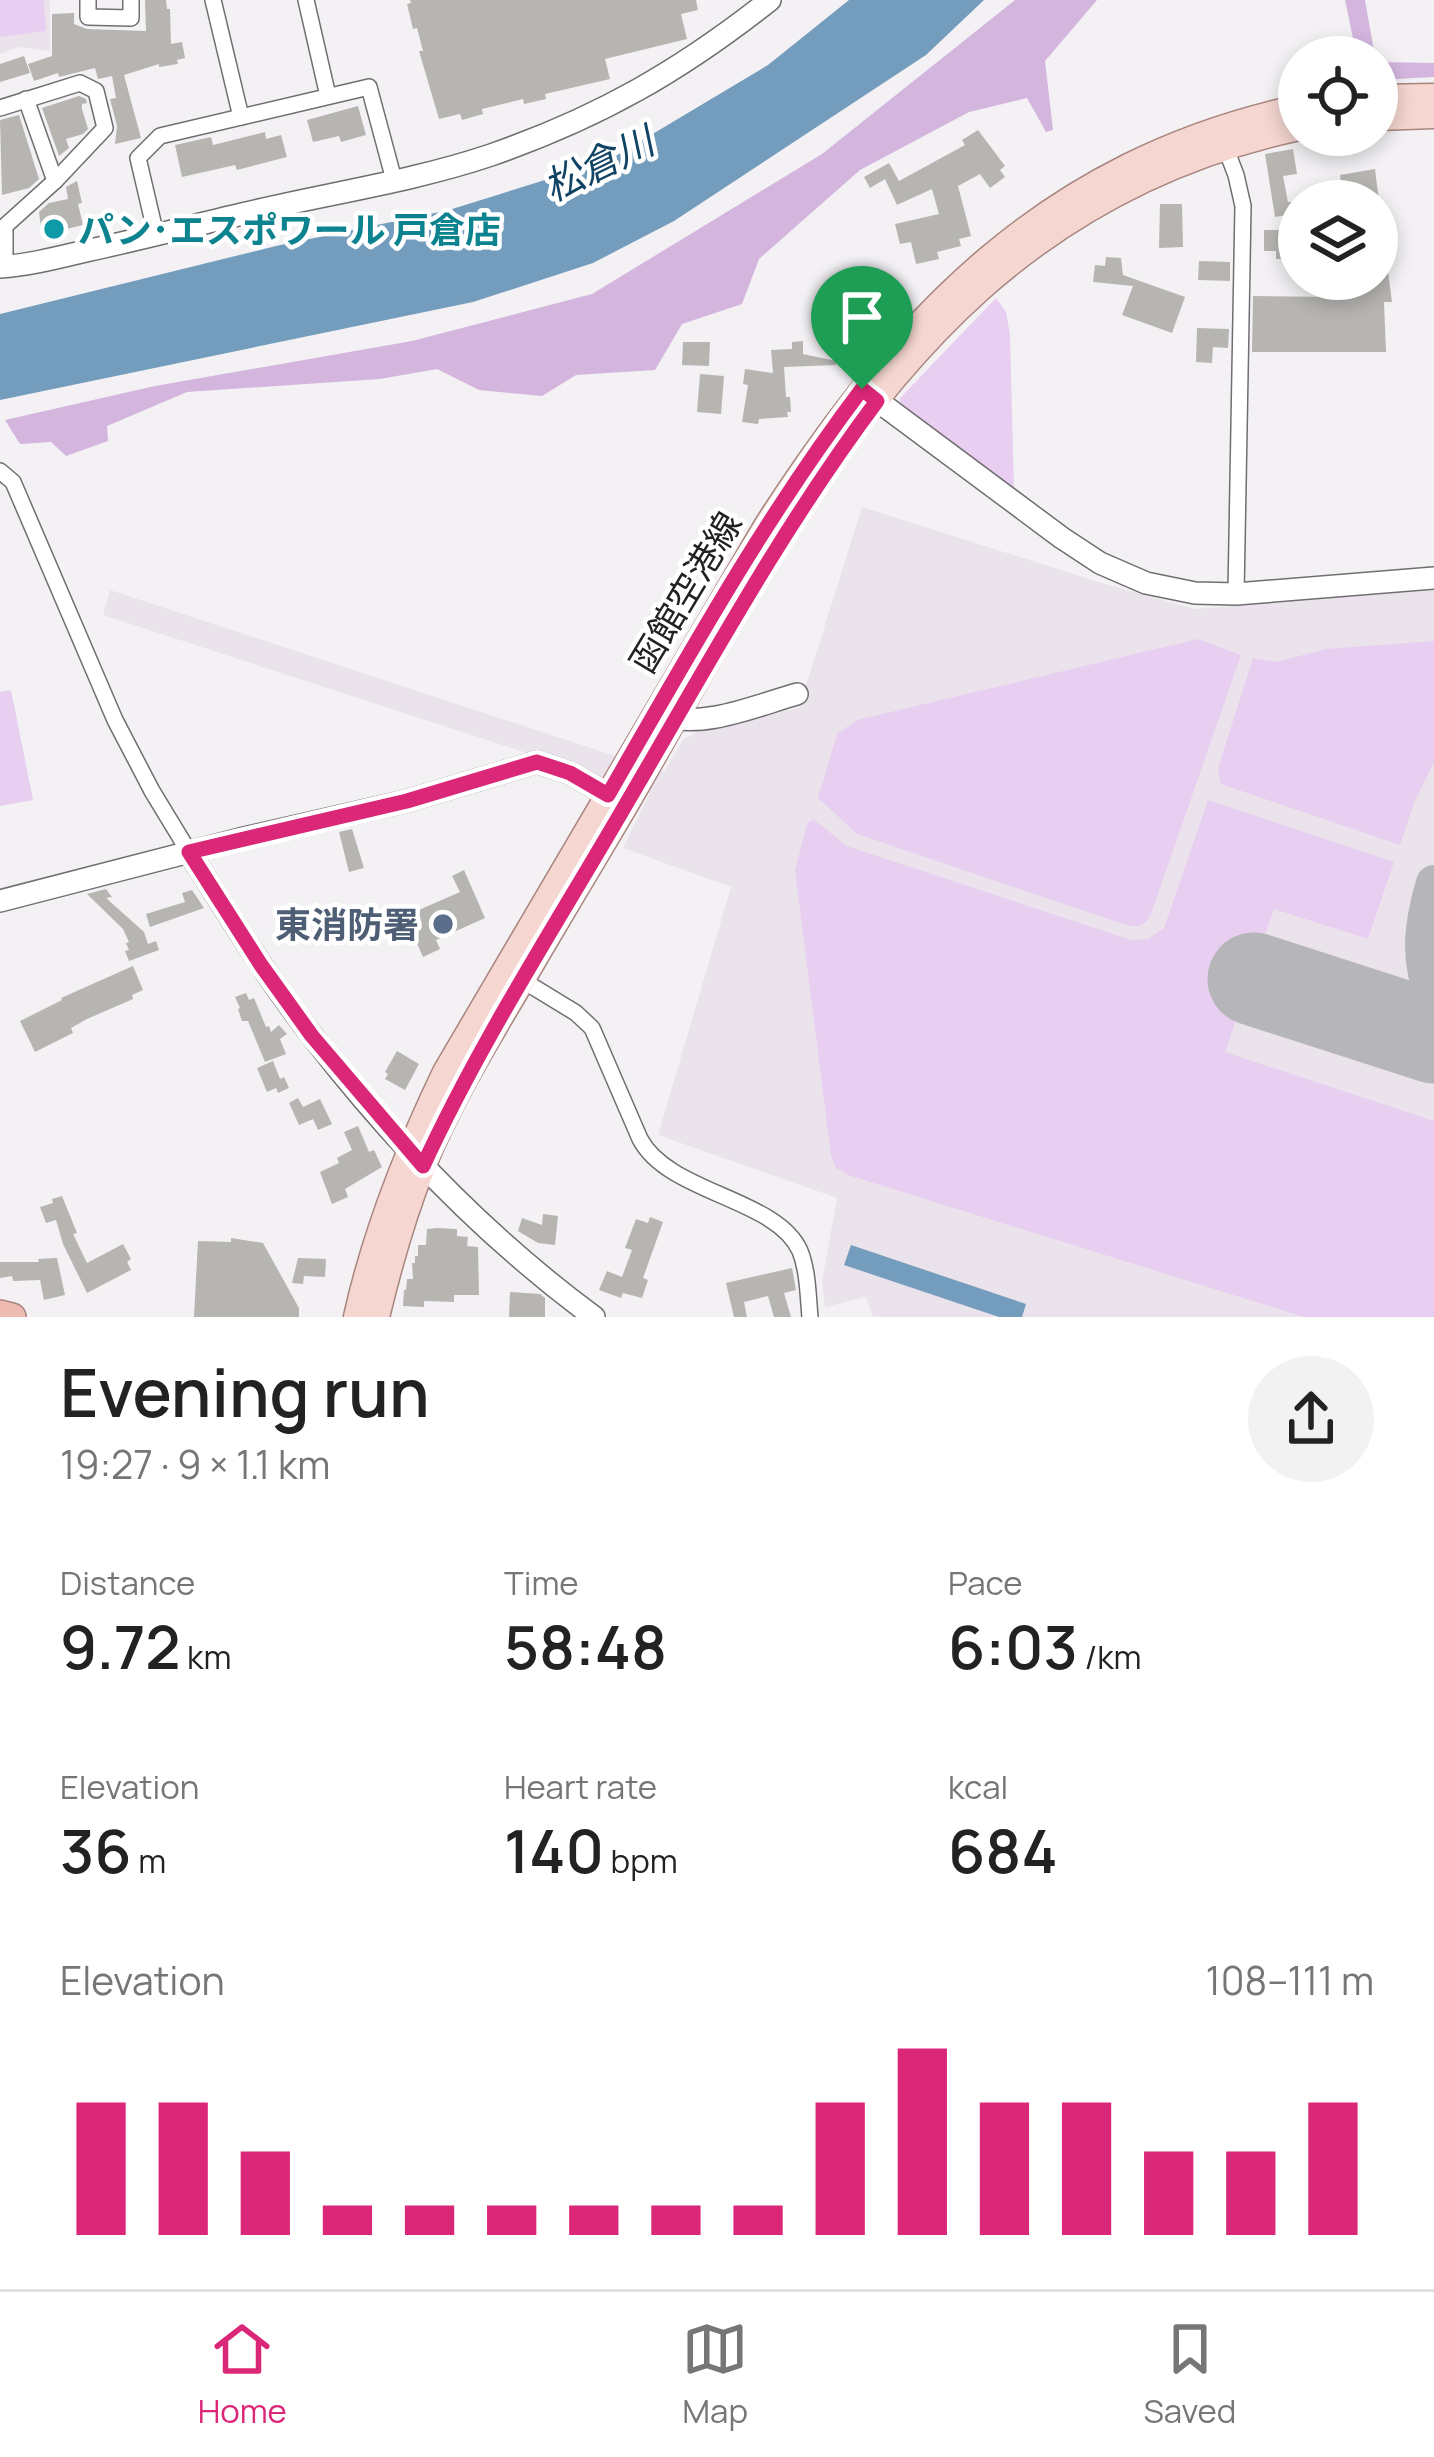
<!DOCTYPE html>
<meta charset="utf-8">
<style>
body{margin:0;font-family:Manrope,"Noto Sans JP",sans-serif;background:#f2f2f2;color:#222;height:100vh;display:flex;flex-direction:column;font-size:45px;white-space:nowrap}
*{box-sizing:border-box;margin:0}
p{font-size:39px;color:#767676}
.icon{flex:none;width:66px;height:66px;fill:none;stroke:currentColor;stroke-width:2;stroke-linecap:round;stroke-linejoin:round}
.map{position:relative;height:1317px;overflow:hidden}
.details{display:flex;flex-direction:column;background:#fff;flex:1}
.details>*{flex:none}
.buttons{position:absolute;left:1278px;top:36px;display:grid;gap:24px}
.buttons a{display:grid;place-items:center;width:120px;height:120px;border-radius:50%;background:#fff;box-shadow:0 6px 18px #0003;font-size:60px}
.pin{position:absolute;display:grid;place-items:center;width:102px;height:102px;color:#fff;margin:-123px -51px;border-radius:50% 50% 50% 0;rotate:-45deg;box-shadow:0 0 12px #0007}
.pin .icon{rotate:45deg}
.round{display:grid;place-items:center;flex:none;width:126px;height:126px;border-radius:63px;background:#f2f2f2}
.head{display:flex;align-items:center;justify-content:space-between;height:204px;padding:0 60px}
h1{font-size:66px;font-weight:600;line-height:90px}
.stats{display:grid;grid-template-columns:repeat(3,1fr);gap:18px;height:204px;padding:12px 60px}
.stats div{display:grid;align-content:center}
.stats b{font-size:60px;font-weight:600}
.stats small{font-size:33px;font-weight:400}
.stats p{font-size:33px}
.chart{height:336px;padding:24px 60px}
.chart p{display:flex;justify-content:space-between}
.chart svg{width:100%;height:216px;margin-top:12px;stroke:#db2777;stroke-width:6}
.tab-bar{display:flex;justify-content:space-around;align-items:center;height:168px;border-top:3px solid #e0e0e0;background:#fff;font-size:33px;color:#767676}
.tab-bar a{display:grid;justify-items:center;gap:6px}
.tab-bar .selected{color:#db2777}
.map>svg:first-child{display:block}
.built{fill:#eae3ec}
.green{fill:#e8cff1}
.forest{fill:#d3b5de}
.water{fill:#749cbc}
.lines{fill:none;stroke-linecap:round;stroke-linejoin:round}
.taxiway{stroke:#b6b5b8;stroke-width:36}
.runway{stroke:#b6b5b8;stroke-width:93}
.building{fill:#b7b5b2}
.street-casing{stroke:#706e70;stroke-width:18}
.secondary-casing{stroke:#706e70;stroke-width:24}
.primary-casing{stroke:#a8857f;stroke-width:27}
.highway-casing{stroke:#a8857f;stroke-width:30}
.street{stroke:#fff;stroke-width:15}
.secondary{stroke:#fff;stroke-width:21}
.primary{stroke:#f5d6d0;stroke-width:24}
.highway{stroke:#efbab1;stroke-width:27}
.route-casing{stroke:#fff;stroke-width:24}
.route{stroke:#db2777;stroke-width:15}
.culture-dot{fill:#0f9aa8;stroke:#fff;stroke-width:4.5}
.service-dot{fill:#5c6f8a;stroke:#fff;stroke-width:4.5}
.labels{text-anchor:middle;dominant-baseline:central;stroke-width:9;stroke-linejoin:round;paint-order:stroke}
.culture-label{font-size:36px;font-weight:bold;fill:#0d838f;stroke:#fff;text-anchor:start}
.street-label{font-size:36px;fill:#232223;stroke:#fff}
.service-label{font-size:36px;font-weight:bold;fill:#4e5e75;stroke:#fff;text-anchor:end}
.water-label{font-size:39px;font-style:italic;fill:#114364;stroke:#fff}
</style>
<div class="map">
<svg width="1434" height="1317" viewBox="0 0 1434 1317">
<rect width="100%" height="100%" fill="#f3f1f4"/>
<!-- built -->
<g class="built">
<path d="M0 0H50V51L19 47 0 54Z"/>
<path d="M862 507 1108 585 1195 609 1434 590V1317H873L866 1297 825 1307 822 1282 837 1198 658 1135 731 887 623 848 650 793 103 615 110 590 664 772 683 740 699 731 799 708Z"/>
</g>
<!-- green -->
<g class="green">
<path d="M0 0H44L46 31 0 37Z"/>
<path d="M996 298 1006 312 1010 335 1014 490 901 408 900 398Z"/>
<path d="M1198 639 1241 655 1150 917C1143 926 1137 928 1126 925L857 834 818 798 837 734 857 720Z"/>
<path d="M1434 641V762L1414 803 1400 845 1221 784 1218 768 1253 658 1276 662 1326 649Z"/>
<path d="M11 690 33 800 0 806V692Z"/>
<path d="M1208 800 1394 862 1368 939 1274 909 1225 1052 1434 1121V1317H1304L848 1175 836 1168 831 1156 795 870 807 824 813 819 847 846 1131 940 1148 939 1164 928Z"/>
</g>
<!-- forest -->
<g class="forest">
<path d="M1015 0H1097L1045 61 1053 130 1046 132 1027 98 969 112 860 170 759 259 742 304 682 324 655 370 576 375 542 396 479 390 437 369 380 379 187 392 107 426 108 441 66 456 51 442 20 444 5 420 155 386 412 341 592 294 822 154Z"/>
<path d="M1345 0H1365L1375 57H1357Z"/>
<path d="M1377 62 1434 63V77L1377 80Z"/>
</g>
<!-- water -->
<g class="water">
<path d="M849 0H984L926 55 674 221 593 263 473 302 0 400V314L276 246 449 210 609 160 768 65Z"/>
<path d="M851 1245 1026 1304 1022 1317H999L844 1265Z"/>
</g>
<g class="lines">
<!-- taxiway -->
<path class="taxiway" d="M1434 883C1422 923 1417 959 1434 998"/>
<!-- runway -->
<path class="runway" d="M1254 979 1434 1037"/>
</g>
<!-- building -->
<g class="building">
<path d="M145 0H166L167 9H170L171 44 182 42 185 58 177 60 178 64 159 67V64L124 75 141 138 115 144 117 126 110 99 116 98 112 76 98 79 95 68 59 77 58 73 34 81 28 64 52 56V14L74 13V24L87 29 146 31Z"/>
<path d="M410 0H696L698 10 681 14 687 39 605 59 610 79 545 94 546 99 524 104 523 99 482 109 483 114 462 120 460 114 439 119 419 51H423L417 28 413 29 407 4 411 3Z"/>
<path d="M24 56 30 73 0 82V64Z"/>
<path d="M79 96 86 99 87 103 82 104V109L88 129 83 134 66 139 69 148 59 156 42 108Z"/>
<path d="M358 106 366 135 341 142 339 136 313 142 307 120Z"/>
<path d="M19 115 39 179 29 188 2 195 0 120Z"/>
<path d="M978 130 1005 166 1000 170 1005 177 990 188 980 174 958 186 971 236 959 239 961 246 937 252 939 259 916 264 911 242 900 244 895 224 939 214 932 189 897 205 885 179 870 188 864 177 889 163 899 181 965 145 962 140Z"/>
<path d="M265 132 266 139 281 135 287 157 237 170 235 165 182 177 175 145 211 137 213 145Z"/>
<path d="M1293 149 1297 174 1283 176 1288 202H1291L1293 214 1275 217 1265 154Z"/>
<path d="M1375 169 1379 201H1343L1340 175Z"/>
<path d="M77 181 82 203 78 204 83 225 42 235 39 212 49 203 68 199 66 187Z"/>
<path d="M1160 204H1182L1183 247 1159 248Z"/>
<path d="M1264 230H1279V238H1299V259H1276V251H1264Z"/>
<path d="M1377 241H1384L1392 302H1384L1386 352H1252L1253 296 1334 297V283H1349V279H1377Z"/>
<path d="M1106 257 1121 258 1123 275 1185 297 1172 333 1122 315 1133 286 1093 282 1095 265 1105 266Z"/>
<path d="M1199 261 1230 262V281L1198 280Z"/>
<path d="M1197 328 1229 329 1228 348 1213 347 1212 363 1196 362Z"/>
<path d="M803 341V354L836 361V365L784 367 786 397H790L791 412H787L788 417 759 419 758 424 742 422 748 385 743 384 745 369 773 373 771 350 792 349V342Z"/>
<path d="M683 342H710L709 366 682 365Z"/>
<path d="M700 374 724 376 721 414 697 412Z"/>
<path d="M352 829 364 868 349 872 339 832Z"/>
<path d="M464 870 485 918 436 940 440 949 423 957 405 916 460 892 452 876Z"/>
<path d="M106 889 112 897 106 898 144 932 148 944 156 941 159 950 129 961 125 951 129 950 126 943 129 942 123 929 87 894Z"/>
<path d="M192 890 204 908 150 927 146 914 185 902 182 893Z"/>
<path d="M133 966 143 990 132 995 133 999 87 1019 71 1028 73 1033 35 1052 20 1021 62 1000 61 998Z"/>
<path d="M246 993 249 1000 254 998 266 1027 269 1026 271 1032 279 1025 287 1034 280 1039 286 1054 265 1062 248 1021H242L238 1009 240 1008 235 997Z"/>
<path d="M397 1051 419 1064 405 1090 385 1079 388 1074 385 1072Z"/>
<path d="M273 1061 280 1079 284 1077 289 1088 278 1093 276 1088 267 1092 257 1068Z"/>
<path d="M298 1098 303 1107 320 1099 332 1124 318 1130 313 1119 299 1125 289 1103Z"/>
<path d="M358 1126 369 1152 374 1150 382 1167 345 1189 348 1197 332 1204 320 1172 339 1163 337 1158 352 1150 344 1132Z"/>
<path d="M62 1196 77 1233 73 1234 87 1263 123 1244 131 1259 127 1262 131 1270 87 1293 63 1244 56 1220 46 1223 40 1207 53 1203 52 1199Z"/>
<path d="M543 1214 558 1216 555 1245 538 1243 518 1231 522 1218 542 1225Z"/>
<path d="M650 1217 663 1222 643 1278 648 1280 642 1298 623 1293 621 1298 599 1290 607 1271 622 1277 632 1250 625 1248 636 1219 648 1223Z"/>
<path d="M437 1228 457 1229V1236L468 1237 467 1246 478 1247 479 1295H454V1302L424 1301V1307L403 1306 404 1290H406L407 1279H413L412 1263H415V1256H418V1245H426L427 1229Z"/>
<path d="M231 1238 263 1243 299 1308V1317H194L198 1241 231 1242Z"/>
<path d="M57 1258 65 1295 44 1300 40 1280 13 1281 12 1276 0 1278V1262H39L38 1259Z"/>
<path d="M298 1258 326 1259 325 1277 304 1276 303 1284 292 1283Z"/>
<path d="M792 1268 796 1290 784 1293 791 1317H774L768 1296 744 1302 747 1317H734L726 1283Z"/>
<path d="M510 1292 540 1294 545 1298V1317H509Z"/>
</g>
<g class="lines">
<defs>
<g id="street">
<path d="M88 0V17L131 18V0"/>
<path d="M213 0 241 117"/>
<path d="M306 0 328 96"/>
<path d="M26 99 55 181"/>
<path d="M0 108 80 83 96 91 105 128 55 181 5 226V267"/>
<path d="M1224 144 1236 175 1243 206 1236 594"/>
<path d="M156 235 138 158 160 136 369 87 394 180"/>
<path d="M0 471 13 482 115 720 152 791 189 852"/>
<path d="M522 980 576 1013 592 1028 640 1139C669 1194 777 1198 800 1251 808 1271 808 1296 810 1317"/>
</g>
<g id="secondary">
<path d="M0 267C30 265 60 257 90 250 141 239 191 226 242 214 324 194 411 182 491 155 600 117 680 71 770 0"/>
<path d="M867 393 1062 538 1100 563 1146 583 1195 593 1236 594 1434 578"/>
<path d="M662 715C700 730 758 705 797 694"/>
<path d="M189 852C229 915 267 978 313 1037 394 1142 487 1238 594 1317"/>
<path d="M0 901 240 839 407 801 537 762 570 773 620 802"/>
</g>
<g id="primary">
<path d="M1377 97 1434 96"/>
<path d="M1377 118 1434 116"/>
<path d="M356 1317C375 1231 407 1151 445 1072L766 526C901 316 1046 162 1299 107"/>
<path d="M377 1317C389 1267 403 1217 422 1169 447 1107 481 1050 515 993 551 930 589 868 626 805 729 627 823 430 979 290 1072 207 1178 154 1299 128"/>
</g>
<path id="highway" d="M0 1314 12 1317"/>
</defs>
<!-- street casing -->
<use href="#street" class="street-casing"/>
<!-- secondary casing -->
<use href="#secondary" class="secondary-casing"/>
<!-- primary casing -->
<use href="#primary" class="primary-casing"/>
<!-- highway casing -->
<use href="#highway" class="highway-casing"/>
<!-- street -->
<use href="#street" class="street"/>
<!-- secondary -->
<use href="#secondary" class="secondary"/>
<!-- primary -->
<use href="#primary" class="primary"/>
<!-- highway -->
<use href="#highway" class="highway"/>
</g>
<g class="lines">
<defs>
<path id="route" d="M862 389 877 401C781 529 706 668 625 806 556 925 481 1040 423 1166L312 1036 261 965 189 852 407 801 537 762 570 773 608 795C688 656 765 517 862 389Z"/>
</defs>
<!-- route casing -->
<use href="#route" class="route-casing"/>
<!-- route -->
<use href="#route" class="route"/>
</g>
<!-- markers -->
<circle class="culture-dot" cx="54" cy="229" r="12"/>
<circle class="service-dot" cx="443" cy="924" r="12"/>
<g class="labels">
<!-- culture labels -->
<g class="culture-label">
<text x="78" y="229">パン･エスポワール 戸倉店</text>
</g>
<!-- street labels -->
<g class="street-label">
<text transform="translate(685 592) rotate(-59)">函館空港線</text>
</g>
<!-- service labels -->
<g class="service-label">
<text x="419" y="924">東消防署</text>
</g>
<!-- water labels -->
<g class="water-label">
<text transform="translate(598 163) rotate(-26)">松倉川</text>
</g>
</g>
</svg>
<div class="buttons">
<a><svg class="icon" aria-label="locate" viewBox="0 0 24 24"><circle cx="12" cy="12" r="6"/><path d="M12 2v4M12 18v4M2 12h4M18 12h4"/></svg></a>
<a><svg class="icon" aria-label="layers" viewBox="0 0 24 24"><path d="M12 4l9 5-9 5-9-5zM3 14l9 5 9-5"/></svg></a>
</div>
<div class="pin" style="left:862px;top:389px;background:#1e9e55"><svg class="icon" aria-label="arrive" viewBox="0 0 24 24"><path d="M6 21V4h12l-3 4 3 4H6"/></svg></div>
</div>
<section class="details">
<div class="head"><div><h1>Evening run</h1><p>19:27 · 9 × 1.1 km</p></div><a class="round"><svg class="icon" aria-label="share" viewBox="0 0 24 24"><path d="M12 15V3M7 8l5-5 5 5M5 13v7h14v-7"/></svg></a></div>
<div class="stats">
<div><p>Distance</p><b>9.72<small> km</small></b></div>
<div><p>Time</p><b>58:48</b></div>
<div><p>Pace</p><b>6:03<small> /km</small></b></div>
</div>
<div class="stats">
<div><p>Elevation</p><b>36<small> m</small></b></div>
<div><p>Heart rate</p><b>140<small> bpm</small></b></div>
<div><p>kcal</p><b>684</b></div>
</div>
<div class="chart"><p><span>Elevation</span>108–111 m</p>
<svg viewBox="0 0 160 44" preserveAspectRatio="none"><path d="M5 44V17M15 44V17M25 44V27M35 44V38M45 44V38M55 44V38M65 44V38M75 44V38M85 44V38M95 44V17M105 44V6M115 44V17M125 44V17M135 44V27M145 44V27M155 44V17"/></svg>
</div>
</section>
<nav class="tab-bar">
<a class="selected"><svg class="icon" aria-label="home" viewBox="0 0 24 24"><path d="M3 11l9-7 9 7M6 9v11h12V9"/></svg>Home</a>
<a><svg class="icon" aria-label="map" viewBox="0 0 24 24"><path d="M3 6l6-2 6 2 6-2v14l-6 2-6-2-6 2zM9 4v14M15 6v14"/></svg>Map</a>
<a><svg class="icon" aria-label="saved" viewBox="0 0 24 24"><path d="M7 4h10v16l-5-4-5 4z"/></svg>Saved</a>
</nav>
